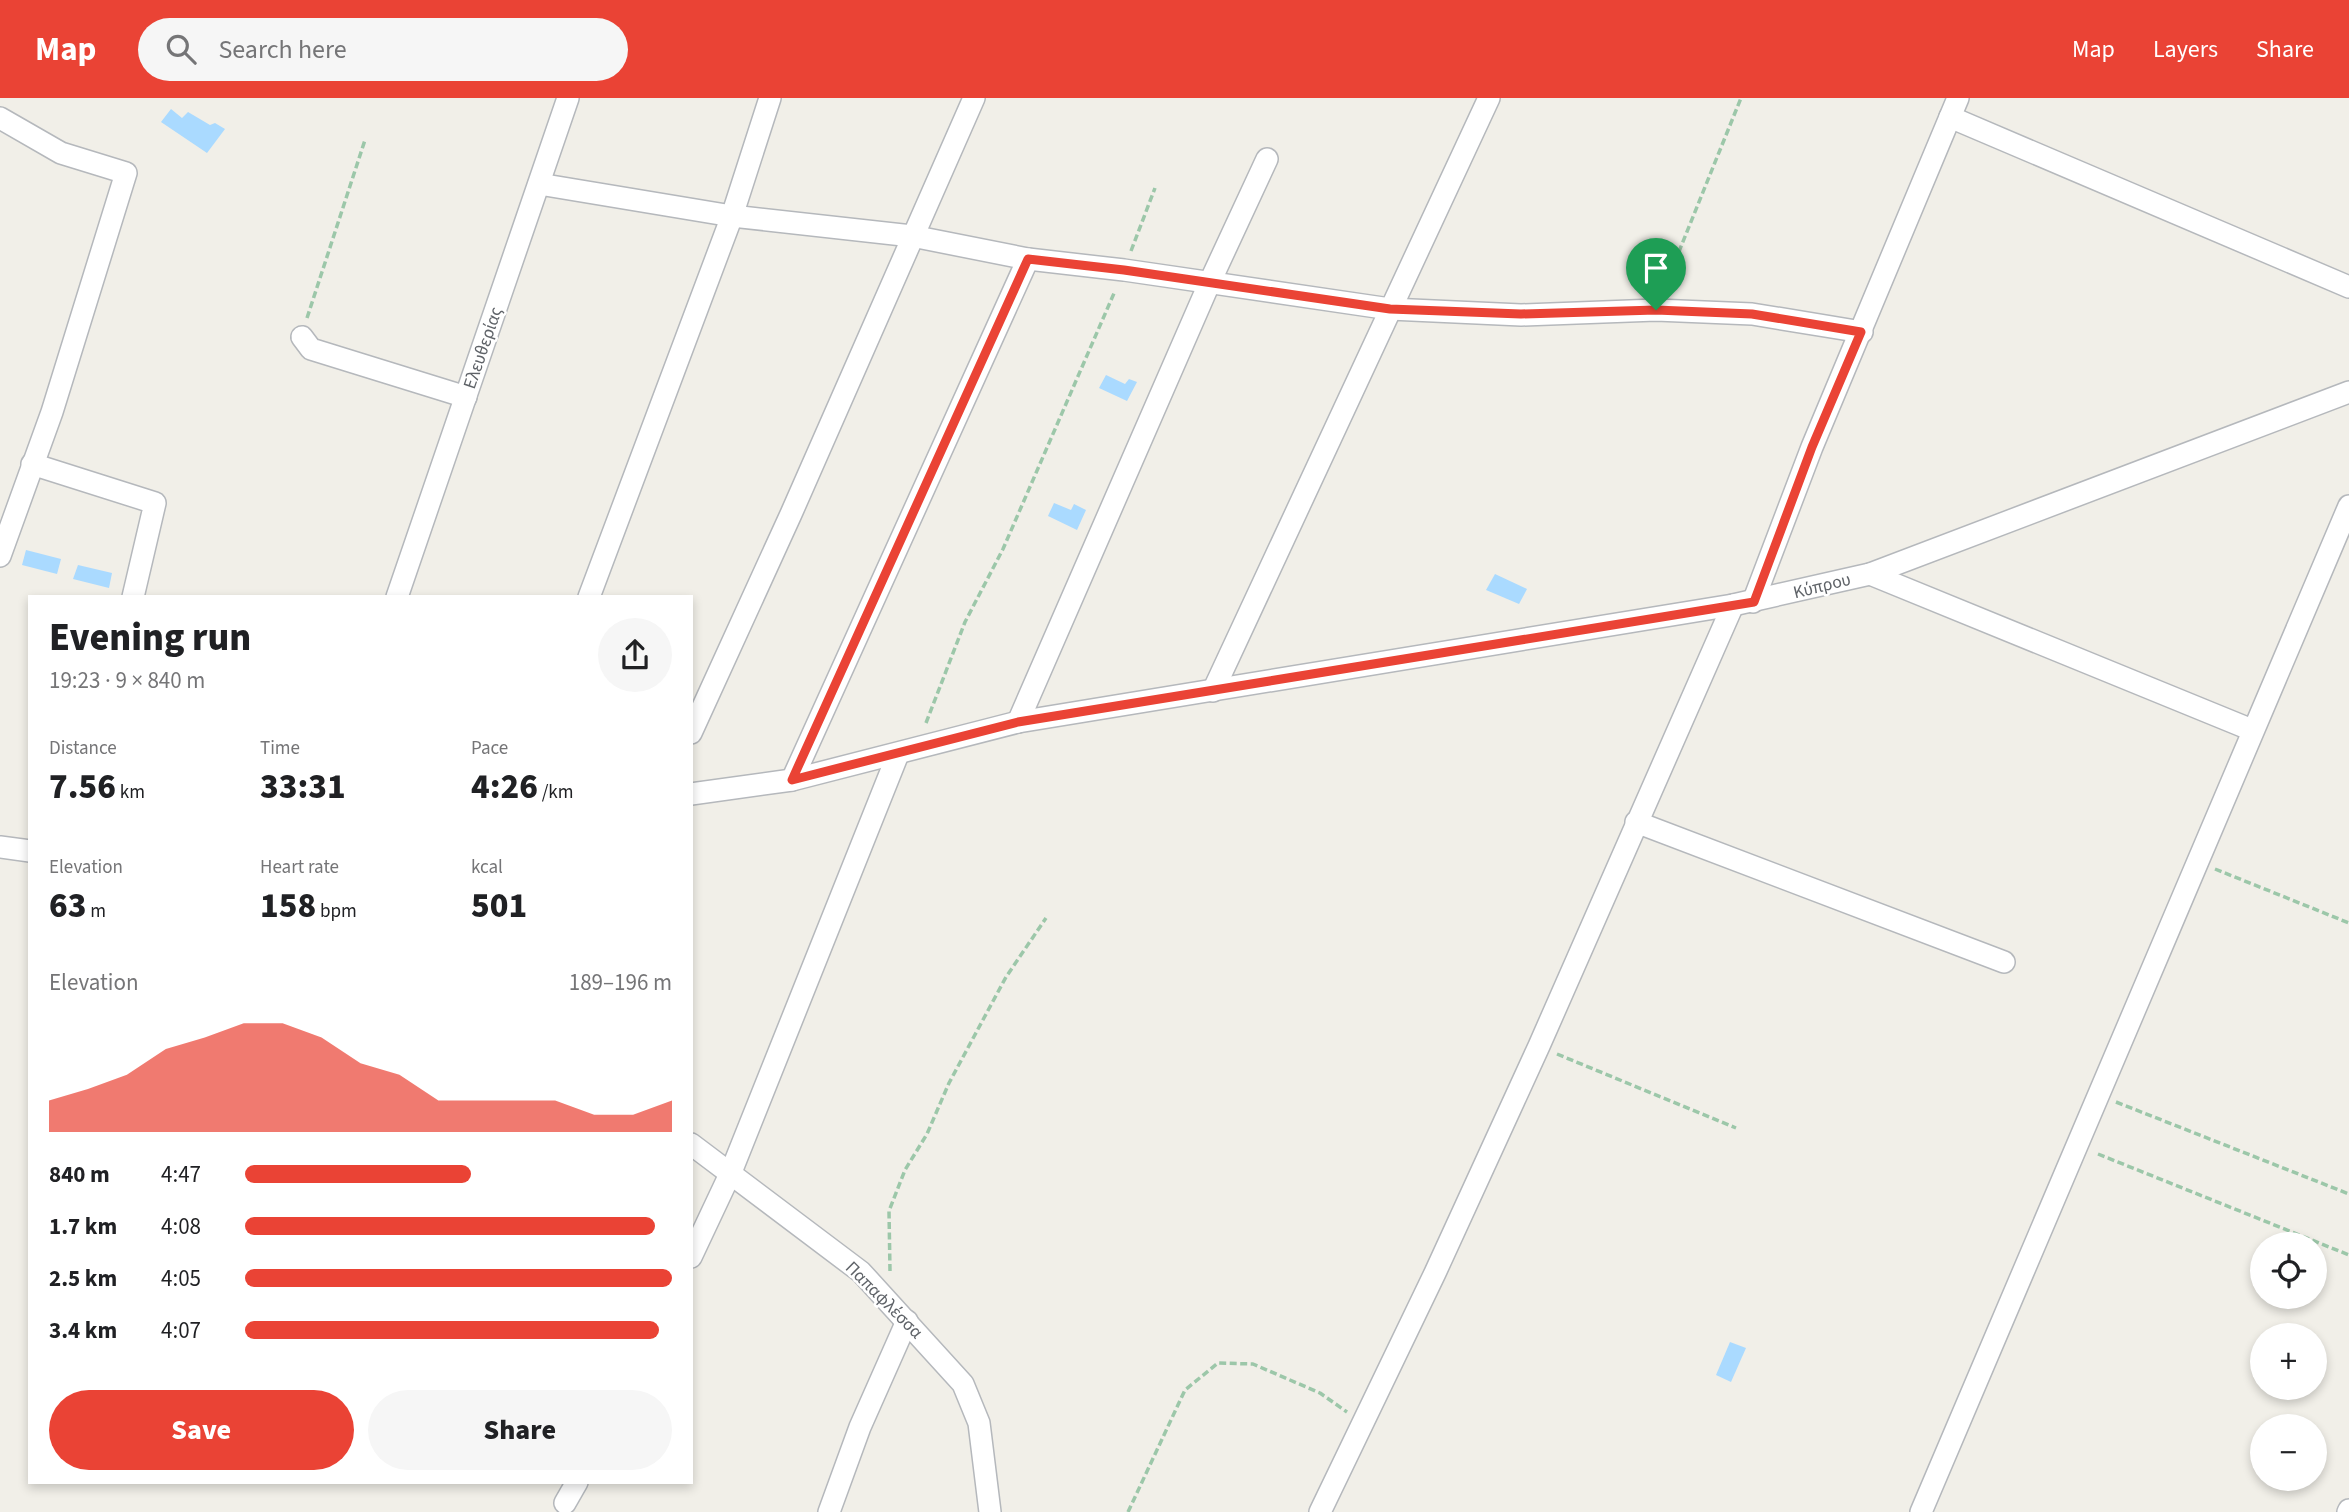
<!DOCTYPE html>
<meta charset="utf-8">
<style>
body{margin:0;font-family:"Source Sans 3",sans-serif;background:#f6f6f6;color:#202124;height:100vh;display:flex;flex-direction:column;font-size:26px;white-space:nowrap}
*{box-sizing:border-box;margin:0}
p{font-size:23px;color:#757577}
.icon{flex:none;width:38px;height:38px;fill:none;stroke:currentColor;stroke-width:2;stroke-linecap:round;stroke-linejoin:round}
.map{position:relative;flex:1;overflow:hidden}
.panel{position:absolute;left:28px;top:497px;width:665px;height:889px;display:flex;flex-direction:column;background:#fff;border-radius:0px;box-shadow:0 4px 10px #0003}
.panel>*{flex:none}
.fabs{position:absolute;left:2250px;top:1134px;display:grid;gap:14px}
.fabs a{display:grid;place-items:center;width:77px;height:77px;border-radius:50%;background:#fff;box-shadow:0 4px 10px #0003;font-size:35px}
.pin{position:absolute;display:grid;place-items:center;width:60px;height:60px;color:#fff;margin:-72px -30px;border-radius:50% 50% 50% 0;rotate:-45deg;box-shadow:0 0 7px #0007}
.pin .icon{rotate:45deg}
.round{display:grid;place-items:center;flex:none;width:74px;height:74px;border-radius:37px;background:#f6f6f6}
.summary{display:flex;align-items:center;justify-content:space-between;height:119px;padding:0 21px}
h1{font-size:38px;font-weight:800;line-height:52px}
.figures{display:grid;grid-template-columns:repeat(3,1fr);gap:10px;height:119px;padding:7px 21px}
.figures div{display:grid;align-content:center}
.figures b{font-size:35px;font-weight:800}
.figures small{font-size:19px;font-weight:400}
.figures p{font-size:19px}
.chart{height:196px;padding:14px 21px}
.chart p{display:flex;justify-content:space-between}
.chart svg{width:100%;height:126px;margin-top:7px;fill:#ea4335;opacity:.7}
.primary-button{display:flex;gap:14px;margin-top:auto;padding:14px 21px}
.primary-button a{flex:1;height:80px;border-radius:42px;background:#ea4335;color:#fff;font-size:28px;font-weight:800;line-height:80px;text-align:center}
.primary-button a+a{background:#f6f6f6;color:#202124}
ul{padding:0 21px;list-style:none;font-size:23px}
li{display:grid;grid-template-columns:112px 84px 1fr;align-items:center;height:52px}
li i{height:18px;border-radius:9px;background:#ea4335}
header{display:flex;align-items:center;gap:42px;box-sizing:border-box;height:98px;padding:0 35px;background:#ea4335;color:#fff}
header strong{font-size:33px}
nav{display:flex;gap:38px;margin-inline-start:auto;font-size:24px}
.search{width:490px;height:63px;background:#f6f6f6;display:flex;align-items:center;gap:18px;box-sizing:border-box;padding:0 24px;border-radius:38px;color:#757577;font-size:26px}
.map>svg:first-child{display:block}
.water{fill:#aadaff}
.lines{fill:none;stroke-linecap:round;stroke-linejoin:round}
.minor-casing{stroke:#b5b8bc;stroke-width:24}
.path{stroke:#9cc7a9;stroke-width:3.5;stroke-dasharray:7 3.5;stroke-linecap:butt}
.minor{stroke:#fff;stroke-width:21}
.route-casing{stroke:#fff;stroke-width:14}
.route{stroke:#ea4335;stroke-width:9}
.labels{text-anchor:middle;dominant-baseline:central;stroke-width:5;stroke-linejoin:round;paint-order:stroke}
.street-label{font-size:18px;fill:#5f6368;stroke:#fff}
</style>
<header>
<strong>Map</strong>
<div class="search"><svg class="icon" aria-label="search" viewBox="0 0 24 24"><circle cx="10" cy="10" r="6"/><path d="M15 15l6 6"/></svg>Search here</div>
<nav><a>Map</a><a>Layers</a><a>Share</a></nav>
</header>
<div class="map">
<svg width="2349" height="1414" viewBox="0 0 2349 1414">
<rect width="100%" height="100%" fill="#f1efe8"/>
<!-- water -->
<g class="water">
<path d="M171 11 182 20 188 14 210 27 215 25 225 31 207 55 161 24Z"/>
<path d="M1106 277 1125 286 1129 281 1137 284 1127 303 1099 290Z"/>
<path d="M1054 405 1071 412 1074 406 1086 412 1077 432 1048 418Z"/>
<path d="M26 452 61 461 57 476 22 467Z"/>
<path d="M78 467 112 475 109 490 73 481Z"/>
<path d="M1495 476 1527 491 1519 506 1486 492Z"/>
<path d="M1730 1244 1746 1250 1731 1284 1716 1277Z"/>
</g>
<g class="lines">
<defs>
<g id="minor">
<path d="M1950 19 2349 189"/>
<path d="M0 20 61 55 126 75 52 314 0 458"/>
<path d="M539 86 732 118 912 138 1028 161 1124 172 1390 211 1521 217 1656 212 1752 216 1862 234"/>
<path d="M302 239 311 251 466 299"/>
<path d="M32 366 155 405 133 499"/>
<path d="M1870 476 2252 632"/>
<path d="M397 499 568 0"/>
<path d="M589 499 732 118 770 0"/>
<path d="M1753 504 1812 349 1958 0"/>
<path d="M1213 593 1489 0"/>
<path d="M1018 624 1209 186 1267 61"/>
<path d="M691 635 791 416 974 0"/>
<path d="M792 682 1028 161"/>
<path d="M691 696 792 682 1018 624 1733 507 1870 476 2349 294"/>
<path d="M1636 724 2004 864"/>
<path d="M0 749 30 753"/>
<path d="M691 1046 861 1174 963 1286 979 1325 990 1414"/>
<path d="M691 1159 731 1074 898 656"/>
<path d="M565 1405 577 1384"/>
<path d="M829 1414 860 1329 907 1223"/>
<path d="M1320 1414 1435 1175 1539 948 1733 507"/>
<path d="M1921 1414C2066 1079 2205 743 2349 408"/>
<path d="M2348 1414 2349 1412"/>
</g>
</defs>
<!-- minor casing -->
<use href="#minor" class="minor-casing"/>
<!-- path -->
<g class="path">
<path d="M1131 153 1155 90"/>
<path d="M1663 193 1741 0"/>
<path d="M307 220 365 42"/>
<path d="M926 625 965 524 1003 451 1115 193"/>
<path d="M2215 771 2349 825"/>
<path d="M1557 956 1736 1030"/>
<path d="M2116 1004 2349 1096"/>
<path d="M2098 1056 2349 1157"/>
<path d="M890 1173 889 1113 905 1072 927 1036 949 985 1006 879 1046 820"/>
<path d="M1128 1414 1185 1292 1218 1265 1253 1266 1320 1295 1347 1314"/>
</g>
<!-- minor -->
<use href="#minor" class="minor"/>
</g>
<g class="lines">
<defs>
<path id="route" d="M1028 161 1124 172 1390 211 1521 216 1656 212 1752 216 1861 234 1812 349 1754 504 1018 624 792 682Z"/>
</defs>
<!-- route casing -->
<use href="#route" class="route-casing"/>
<!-- route -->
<use href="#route" class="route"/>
</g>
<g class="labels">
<!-- street labels -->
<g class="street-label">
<text transform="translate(483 250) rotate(-71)">Ελευθερίας</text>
<text transform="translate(1822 488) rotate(-14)">Κύπρου</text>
<text transform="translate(884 1202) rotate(45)">Παπαφλέσσα</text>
</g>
</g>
</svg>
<div class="fabs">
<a><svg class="icon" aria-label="locate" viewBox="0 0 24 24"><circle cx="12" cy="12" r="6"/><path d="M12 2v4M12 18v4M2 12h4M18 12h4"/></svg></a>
<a>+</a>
<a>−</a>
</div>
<div class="pin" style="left:1656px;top:212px;background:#1e9e55"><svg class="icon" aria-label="arrive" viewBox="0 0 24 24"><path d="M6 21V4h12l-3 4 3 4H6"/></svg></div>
<section class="panel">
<div class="summary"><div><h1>Evening run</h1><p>19:23 · 9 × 840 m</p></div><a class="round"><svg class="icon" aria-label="share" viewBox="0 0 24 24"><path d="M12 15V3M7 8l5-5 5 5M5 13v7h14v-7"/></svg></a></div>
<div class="figures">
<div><p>Distance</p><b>7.56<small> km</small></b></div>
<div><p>Time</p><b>33:31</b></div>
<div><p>Pace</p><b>4:26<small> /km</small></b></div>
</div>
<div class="figures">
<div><p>Elevation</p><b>63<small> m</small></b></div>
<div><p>Heart rate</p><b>158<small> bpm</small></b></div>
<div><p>kcal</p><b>501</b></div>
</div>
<div class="chart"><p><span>Elevation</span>189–196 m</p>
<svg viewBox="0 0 160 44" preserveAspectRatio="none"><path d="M0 44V33L10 29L20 24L30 15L40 11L50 6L60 6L70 11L80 20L90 24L100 33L110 33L120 33L130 33L140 38L150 38L160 33V44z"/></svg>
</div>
<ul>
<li><b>840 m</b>4:47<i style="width:53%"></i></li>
<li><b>1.7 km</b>4:08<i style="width:96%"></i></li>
<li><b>2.5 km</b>4:05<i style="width:100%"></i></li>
<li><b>3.4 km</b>4:07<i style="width:97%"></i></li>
</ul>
<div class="primary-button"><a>Save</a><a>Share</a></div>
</section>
</div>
